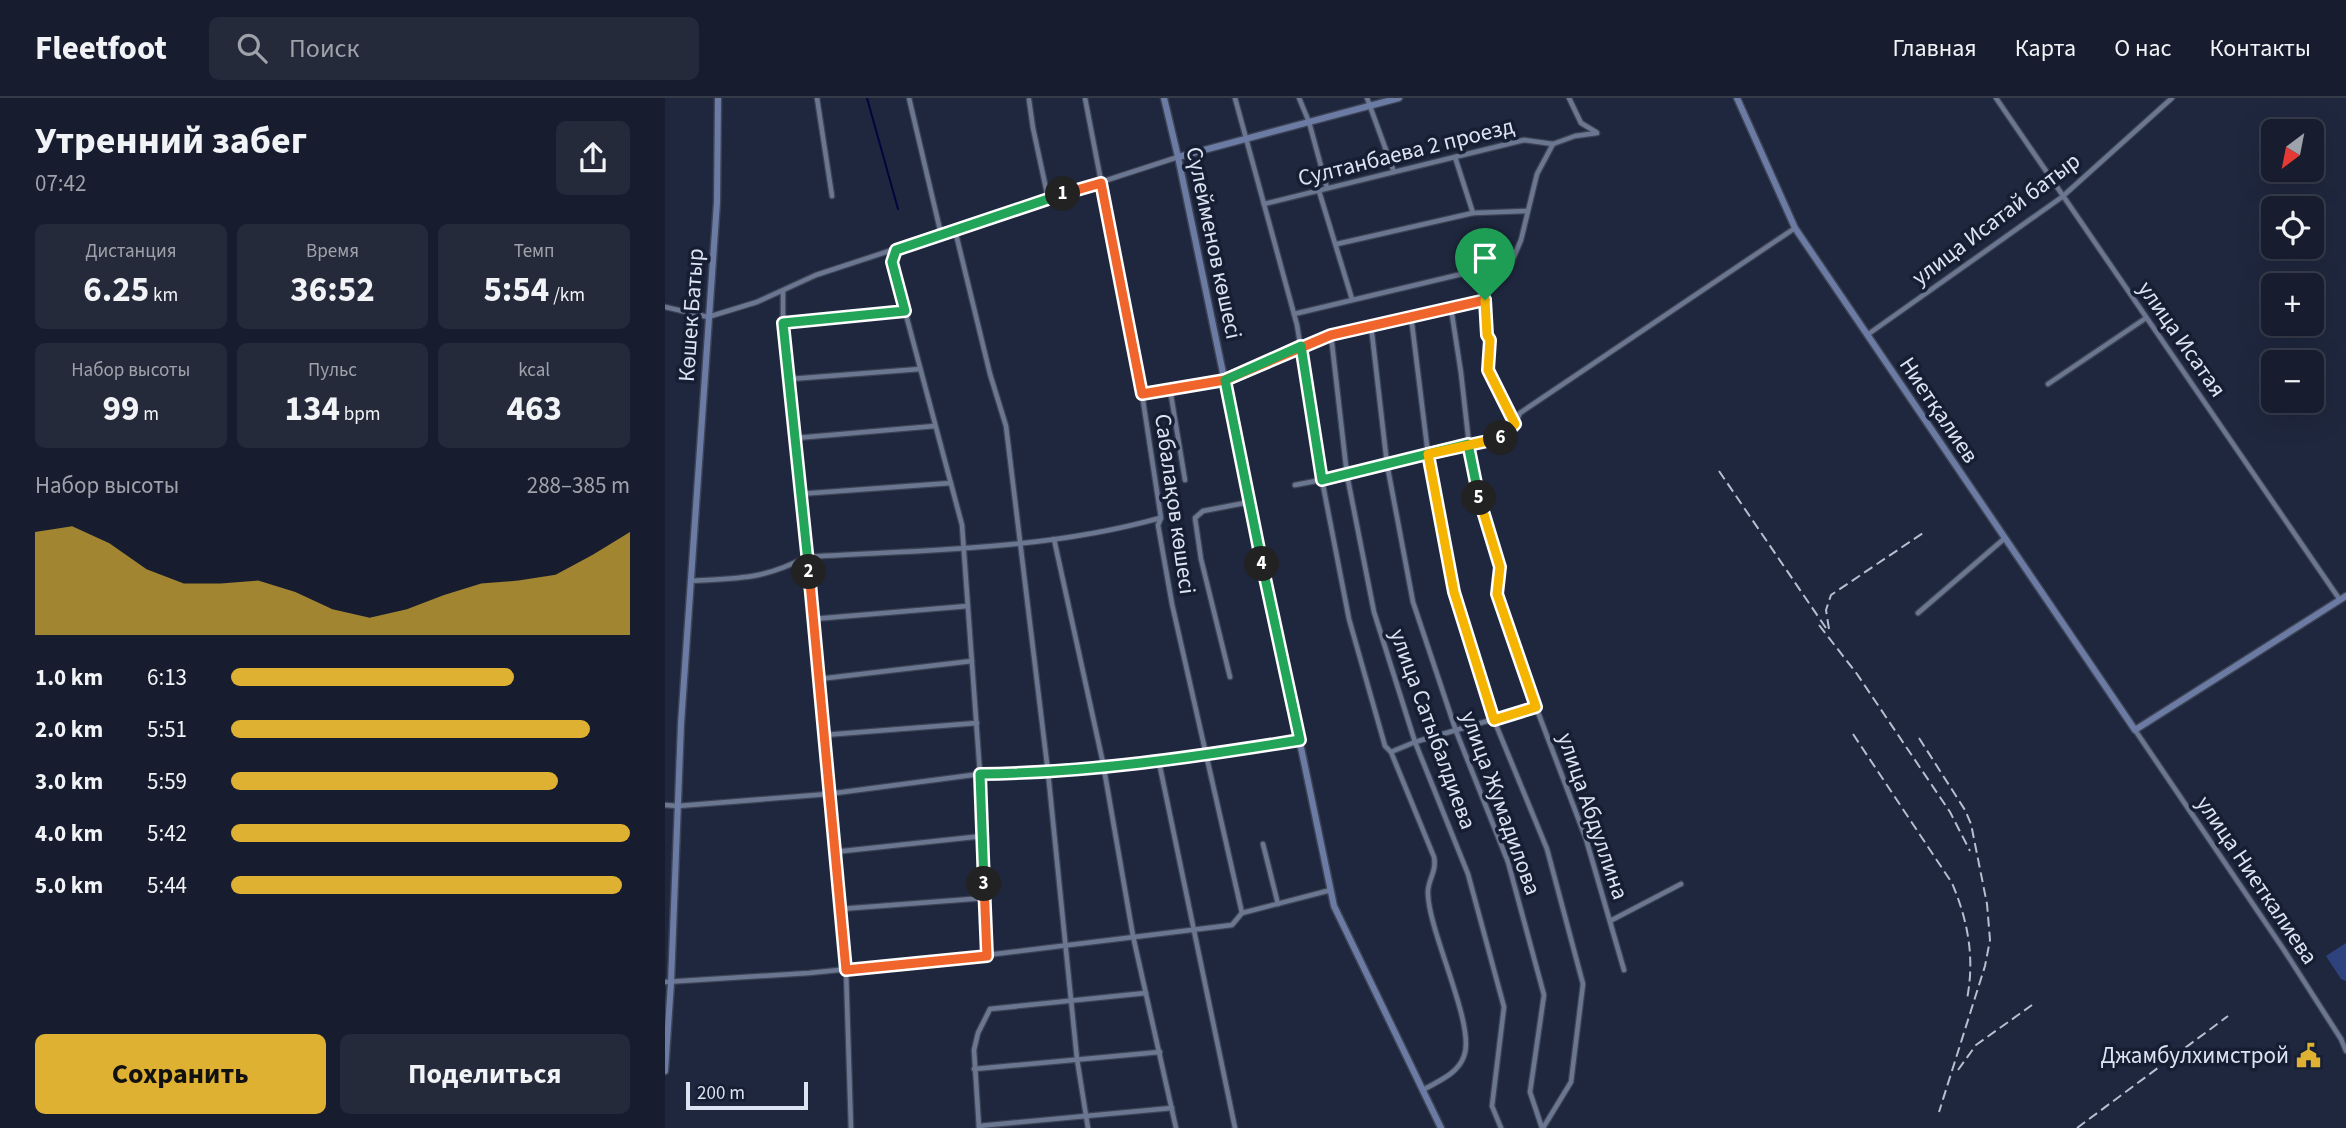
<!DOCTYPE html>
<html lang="ru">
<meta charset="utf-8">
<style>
body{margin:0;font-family:"Source Sans 3",sans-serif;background:#242a3a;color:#f1f3f6;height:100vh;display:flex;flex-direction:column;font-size:26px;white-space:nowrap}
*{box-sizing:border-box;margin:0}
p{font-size:23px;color:#9ea2aa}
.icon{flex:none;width:38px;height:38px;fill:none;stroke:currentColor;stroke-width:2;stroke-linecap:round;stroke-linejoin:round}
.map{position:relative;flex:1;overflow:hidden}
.drawer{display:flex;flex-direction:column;background:#171d2e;width:665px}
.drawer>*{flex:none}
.needle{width:46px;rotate:212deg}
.buttons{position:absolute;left:1596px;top:21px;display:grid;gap:14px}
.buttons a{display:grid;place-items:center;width:63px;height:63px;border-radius:10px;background:#171d2e;box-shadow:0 7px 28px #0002,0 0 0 2px #363b4a;font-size:35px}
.scale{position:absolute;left:21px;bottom:18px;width:122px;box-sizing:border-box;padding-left:7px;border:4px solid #dce3f2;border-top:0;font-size:19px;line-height:24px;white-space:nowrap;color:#dce3f2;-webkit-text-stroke:5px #161e33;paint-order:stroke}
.pin{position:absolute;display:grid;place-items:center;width:60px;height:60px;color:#fff;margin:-72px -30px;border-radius:50% 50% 50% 0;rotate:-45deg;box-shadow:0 0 7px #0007}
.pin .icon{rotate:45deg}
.km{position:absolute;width:35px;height:35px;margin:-18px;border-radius:50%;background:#222;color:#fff;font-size:19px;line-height:35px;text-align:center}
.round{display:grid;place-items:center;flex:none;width:74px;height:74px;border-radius:10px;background:#242a3a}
.overview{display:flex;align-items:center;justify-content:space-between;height:119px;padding:0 35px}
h1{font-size:38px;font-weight:700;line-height:52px}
.stats{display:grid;grid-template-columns:repeat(3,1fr);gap:10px;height:119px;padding:7px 35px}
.stats div{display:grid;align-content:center;border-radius:10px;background:#242a3a;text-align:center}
.stats b{font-size:35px;font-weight:700}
.stats small{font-size:19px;font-weight:400}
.stats p{font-size:19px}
.chart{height:196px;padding:14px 35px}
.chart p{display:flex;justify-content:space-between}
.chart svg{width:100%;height:126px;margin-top:7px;fill:#deb133;opacity:.7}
.primary-button{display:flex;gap:14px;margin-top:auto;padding:14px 35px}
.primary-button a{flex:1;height:80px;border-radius:10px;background:#deb133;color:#111;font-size:28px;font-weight:700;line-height:80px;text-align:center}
.primary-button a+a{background:#242a3a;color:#f1f3f6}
ul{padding:0 35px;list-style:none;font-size:23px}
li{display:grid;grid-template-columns:112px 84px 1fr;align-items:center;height:52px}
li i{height:18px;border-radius:9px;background:#deb133}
header{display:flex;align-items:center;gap:42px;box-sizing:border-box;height:98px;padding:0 35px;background:#171d2e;border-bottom:2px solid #363b4a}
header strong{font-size:33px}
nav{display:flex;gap:38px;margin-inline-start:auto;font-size:24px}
.search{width:490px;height:63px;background:#242a3a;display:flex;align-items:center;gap:18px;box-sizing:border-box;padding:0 24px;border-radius:10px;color:#9ea2aa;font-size:26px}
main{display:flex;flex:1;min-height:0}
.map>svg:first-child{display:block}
.green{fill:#2e427d}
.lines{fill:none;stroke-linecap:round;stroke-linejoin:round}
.stream{stroke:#03043c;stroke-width:2}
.street-casing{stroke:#3c4355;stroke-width:7}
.secondary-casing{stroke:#3c4355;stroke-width:9}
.street{stroke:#6b7691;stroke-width:4.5}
.secondary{stroke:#6c7ba4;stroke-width:6}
.rail{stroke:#b7becf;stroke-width:2;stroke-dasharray:10 5;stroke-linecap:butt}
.split-1-casing{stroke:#fff;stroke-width:14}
.split-2-casing{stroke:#fff;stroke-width:14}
.split-3-casing{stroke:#fff;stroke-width:14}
.split-4-casing{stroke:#fff;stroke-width:14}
.split-5-casing{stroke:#fff;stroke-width:14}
.split-6-casing{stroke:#fff;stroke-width:14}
.split-7-casing{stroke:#fff;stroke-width:14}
.split-1{stroke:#f0652b;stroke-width:9}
.split-2{stroke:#22a559;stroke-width:9}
.split-3{stroke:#f0652b;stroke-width:9}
.split-4{stroke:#22a559;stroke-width:9}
.split-5{stroke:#22a559;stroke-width:9}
.split-6{stroke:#f5b400;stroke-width:9}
.split-7{stroke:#f5b400;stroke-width:9}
.labels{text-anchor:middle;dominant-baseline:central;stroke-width:7;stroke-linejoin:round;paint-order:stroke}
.street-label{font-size:23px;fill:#dce3f2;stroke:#161e33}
.poi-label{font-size:23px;fill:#dce3f2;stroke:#161e33;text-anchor:end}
</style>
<header>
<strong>Fleetfoot</strong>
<div class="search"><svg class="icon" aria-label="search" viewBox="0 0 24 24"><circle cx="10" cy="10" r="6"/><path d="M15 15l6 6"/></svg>Поиск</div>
<nav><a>Главная</a><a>Карта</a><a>О нас</a><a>Контакты</a></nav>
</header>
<main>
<section class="drawer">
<div class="overview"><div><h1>Утренний забег</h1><p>07:42</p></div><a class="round"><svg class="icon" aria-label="share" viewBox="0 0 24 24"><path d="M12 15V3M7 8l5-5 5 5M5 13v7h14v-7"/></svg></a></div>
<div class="stats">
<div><p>Дистанция</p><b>6.25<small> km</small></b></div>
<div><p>Время</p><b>36:52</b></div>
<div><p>Темп</p><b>5:54<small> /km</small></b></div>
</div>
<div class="stats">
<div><p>Набор высоты</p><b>99<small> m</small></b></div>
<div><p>Пульс</p><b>134<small> bpm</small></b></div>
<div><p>kcal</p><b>463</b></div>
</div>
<div class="chart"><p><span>Набор высоты</span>288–385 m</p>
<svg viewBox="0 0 160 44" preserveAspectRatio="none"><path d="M0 44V8L10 6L20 12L30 21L40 26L50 26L60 25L70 29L80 35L90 38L100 35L110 30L120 26L130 25L140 23L150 16L160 8V44z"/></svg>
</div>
<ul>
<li><b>1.0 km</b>6:13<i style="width:71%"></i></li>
<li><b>2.0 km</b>5:51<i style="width:90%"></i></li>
<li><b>3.0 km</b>5:59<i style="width:82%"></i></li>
<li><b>4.0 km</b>5:42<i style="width:100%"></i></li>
<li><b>5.0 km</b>5:44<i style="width:98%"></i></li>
</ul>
<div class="primary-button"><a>Сохранить</a><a>Поделиться</a></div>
</section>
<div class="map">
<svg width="1681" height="1030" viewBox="0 0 1681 1030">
<rect width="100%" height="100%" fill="#1f273e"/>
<!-- green -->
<path class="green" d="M1681 845V883L1676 881 1661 858Z"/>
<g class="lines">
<!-- stream -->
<path class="stream" d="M202 0 233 111"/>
<defs>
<g id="street">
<path d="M152 0 167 98"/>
<path d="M244 0 276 136 513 59"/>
<path d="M420 0 477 296 496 420 493 427 507 506 577 815"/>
<path d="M570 0 632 227 657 382 684 521 720 648 726 654 769 759C772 775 762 782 763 796 764 835 811 928 799 958 793 976 773 983 758 992"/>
<path d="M634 0 644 24 662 90"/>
<path d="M702 0 729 74"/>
<path d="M904 0 916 25 931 34"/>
<path d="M1331 0 1675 502"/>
<path d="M364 2 368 30 383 100"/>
<path d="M790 59 808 115"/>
<path d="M654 93 687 201"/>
<path d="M599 106 859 42 888 46 910 38 932 35"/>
<path d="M290 132 325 276 341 328 383 674 412 961 423 1030"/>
<path d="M672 146 808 115 862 113"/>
<path d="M231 153 227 164 240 213"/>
<path d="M118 193V225"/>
<path d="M0 209 43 219 92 204 151 177 276 136"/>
<path d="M786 210 796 275 804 346 815 407 835 469 833 496 871 609 921 741 959 872"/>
<path d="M629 216 822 170 837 172"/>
<path d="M746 218 763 356 789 494 829 622 882 751 918 886 906 984 878 1030"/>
<path d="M706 227 722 366 748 504 791 633 843 764 879 897 865 994 877 1030"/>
<path d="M666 237 682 377 709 514 750 644 803 776 839 909 827 1008 836 1030"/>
<path d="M1202 237 1397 99 1507 0"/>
<path d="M125 281 255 271"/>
<path d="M1383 286 1481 220"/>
<path d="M505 291 560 282 666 237 820 202"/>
<path d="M477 296 505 291 520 382"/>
<path d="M850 326 823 272 826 242 823 237 820 202 828 184 837 172 844 170 856 142 872 76 888 46"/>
<path d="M131 340 270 328"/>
<path d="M630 387 682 377 804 346 835 341 850 326 855 315 1130 130"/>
<path d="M134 396 286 385"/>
<path d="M389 441 438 665 468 838 511 1030"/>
<path d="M25 483C72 480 98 482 141 459 258 452 381 452 495 420"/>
<path d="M1253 515 1340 440"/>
<path d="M148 521 303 508"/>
<path d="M565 579 536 461 530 420 538 413 585 404"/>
<path d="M154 581 307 563"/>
<path d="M1470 632 1619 852 1676 941 1681 953"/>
<path d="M159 637 312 625"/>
<path d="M726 654 750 644 871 609"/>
<path d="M494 664 570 1030"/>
<path d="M0 707 13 708 163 696 315 676 371 675 494 664 635 642"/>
<path d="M598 746 613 806"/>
<path d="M169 754 318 738"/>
<path d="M175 811 320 800"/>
<path d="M945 823 1016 786"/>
<path d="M0 884 144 875 322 857 567 827 577 815 666 792"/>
<path d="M309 971 495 954"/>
<path d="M314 1028 507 1010"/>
<path d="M186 1030 181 872 118 225 240 213 297 427 315 676 322 857"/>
<path d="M314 1030 309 952 313 935 325 911 481 895"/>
</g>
<g id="secondary">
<path d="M499 0 513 59 669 808 776 1030"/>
<path d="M1072 0 1130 130 1470 632 1681 498"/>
<path d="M513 59 734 0"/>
<path d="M0 973 6 885 16 626 52 104 53 0"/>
</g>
</defs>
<!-- street casing -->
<use href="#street" class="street-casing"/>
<!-- secondary casing -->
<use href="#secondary" class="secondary-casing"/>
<!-- street -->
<use href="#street" class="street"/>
<!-- secondary -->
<use href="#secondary" class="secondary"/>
<!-- rail -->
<g class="rail">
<path d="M1054 373 1163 533"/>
<path d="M1154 527 1192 576 1285 714 1305 753"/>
<path d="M1164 531 1161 512 1166 497 1258 435"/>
<path d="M1188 636 1287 785C1303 823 1310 860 1302 901"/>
<path d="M1254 640 1300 712 1306 726 1322 806 1325 842 1320 868 1274 1014"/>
<path d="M1293 972 1311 947 1367 907"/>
<path d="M1412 1030 1563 918"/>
</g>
</g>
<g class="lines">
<defs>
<path id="split-1" d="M398 96 436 85 477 296 560 282 666 237 820 202"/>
<path id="split-2" d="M144 474 118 225 240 213 227 164 231 152 398 96"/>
<path id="split-3" d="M144 474 181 872 322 858 319 786"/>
<path id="split-4" d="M319 786 315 676C423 675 529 659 635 642L597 466"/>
<path id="split-5" d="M597 466 560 282 636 248 657 382 803 346 814 400"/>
<path id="split-6" d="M814 400 835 469 832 496 871 609 829 622 789 494 763 356 836 340"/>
<path id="split-7" d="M820 202 822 237 825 242 823 272 850 326 836 340"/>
</defs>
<!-- split-1 casing -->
<use href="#split-1" class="split-1-casing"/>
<!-- split-2 casing -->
<use href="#split-2" class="split-2-casing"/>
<!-- split-3 casing -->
<use href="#split-3" class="split-3-casing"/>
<!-- split-4 casing -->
<use href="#split-4" class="split-4-casing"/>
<!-- split-5 casing -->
<use href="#split-5" class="split-5-casing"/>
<!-- split-6 casing -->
<use href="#split-6" class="split-6-casing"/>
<!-- split-7 casing -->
<use href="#split-7" class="split-7-casing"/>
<!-- split-1 -->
<use href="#split-1" class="split-1"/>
<!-- split-2 -->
<use href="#split-2" class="split-2"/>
<!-- split-3 -->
<use href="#split-3" class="split-3"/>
<!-- split-4 -->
<use href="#split-4" class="split-4"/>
<!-- split-5 -->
<use href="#split-5" class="split-5"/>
<!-- split-6 -->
<use href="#split-6" class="split-6"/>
<!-- split-7 -->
<use href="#split-7" class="split-7"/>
</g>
<!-- icons -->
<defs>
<symbol id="civic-bare" viewBox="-9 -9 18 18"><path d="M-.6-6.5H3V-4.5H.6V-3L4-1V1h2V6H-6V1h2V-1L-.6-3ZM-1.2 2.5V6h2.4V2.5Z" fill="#deb133" stroke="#161e33" stroke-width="2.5" paint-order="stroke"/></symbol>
</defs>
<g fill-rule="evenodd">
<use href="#civic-bare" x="1626" y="940" width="35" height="35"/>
</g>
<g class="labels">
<!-- street labels -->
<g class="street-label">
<text transform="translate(741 54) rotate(-14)">Султанбаева 2 проезд</text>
<text transform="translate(1331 121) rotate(-37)">улица Исатай батыр</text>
<text transform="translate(549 145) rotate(78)">Сүлейменов көшесі</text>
<text transform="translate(26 217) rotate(-86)">Көшек Батыр</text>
<text transform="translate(1517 241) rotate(55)">улица Исатая</text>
<text transform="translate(1274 312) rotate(56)">Ниетқалиев</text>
<text transform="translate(510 406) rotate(82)">Сабалақов көшесі</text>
<text transform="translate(768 631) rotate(70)">улица Сатыбалдиева</text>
<text transform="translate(836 705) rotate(70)">улица Жумадилова</text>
<text transform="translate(928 718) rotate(71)">улица Абдуллина</text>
<text transform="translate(1592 782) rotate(56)">улица Ниеткалиева</text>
</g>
<!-- poi labels -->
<g class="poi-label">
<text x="1624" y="957">Джамбулхимстрой</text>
</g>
</g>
</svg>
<div class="buttons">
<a><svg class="needle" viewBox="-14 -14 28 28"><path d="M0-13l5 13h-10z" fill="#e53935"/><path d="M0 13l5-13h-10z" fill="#9ea2aa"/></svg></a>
<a><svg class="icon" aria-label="locate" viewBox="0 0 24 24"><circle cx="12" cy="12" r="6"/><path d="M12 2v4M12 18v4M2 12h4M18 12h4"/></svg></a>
<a>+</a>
<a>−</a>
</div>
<div class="scale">200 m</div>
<div class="pin" style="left:820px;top:202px;background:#1e9e55"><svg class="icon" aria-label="arrive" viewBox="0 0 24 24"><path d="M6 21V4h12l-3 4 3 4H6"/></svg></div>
<b class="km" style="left:398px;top:96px">1</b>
<b class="km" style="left:144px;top:474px">2</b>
<b class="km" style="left:319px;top:786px">3</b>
<b class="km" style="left:597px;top:466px">4</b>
<b class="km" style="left:814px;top:400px">5</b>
<b class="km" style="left:836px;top:340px">6</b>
</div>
</main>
